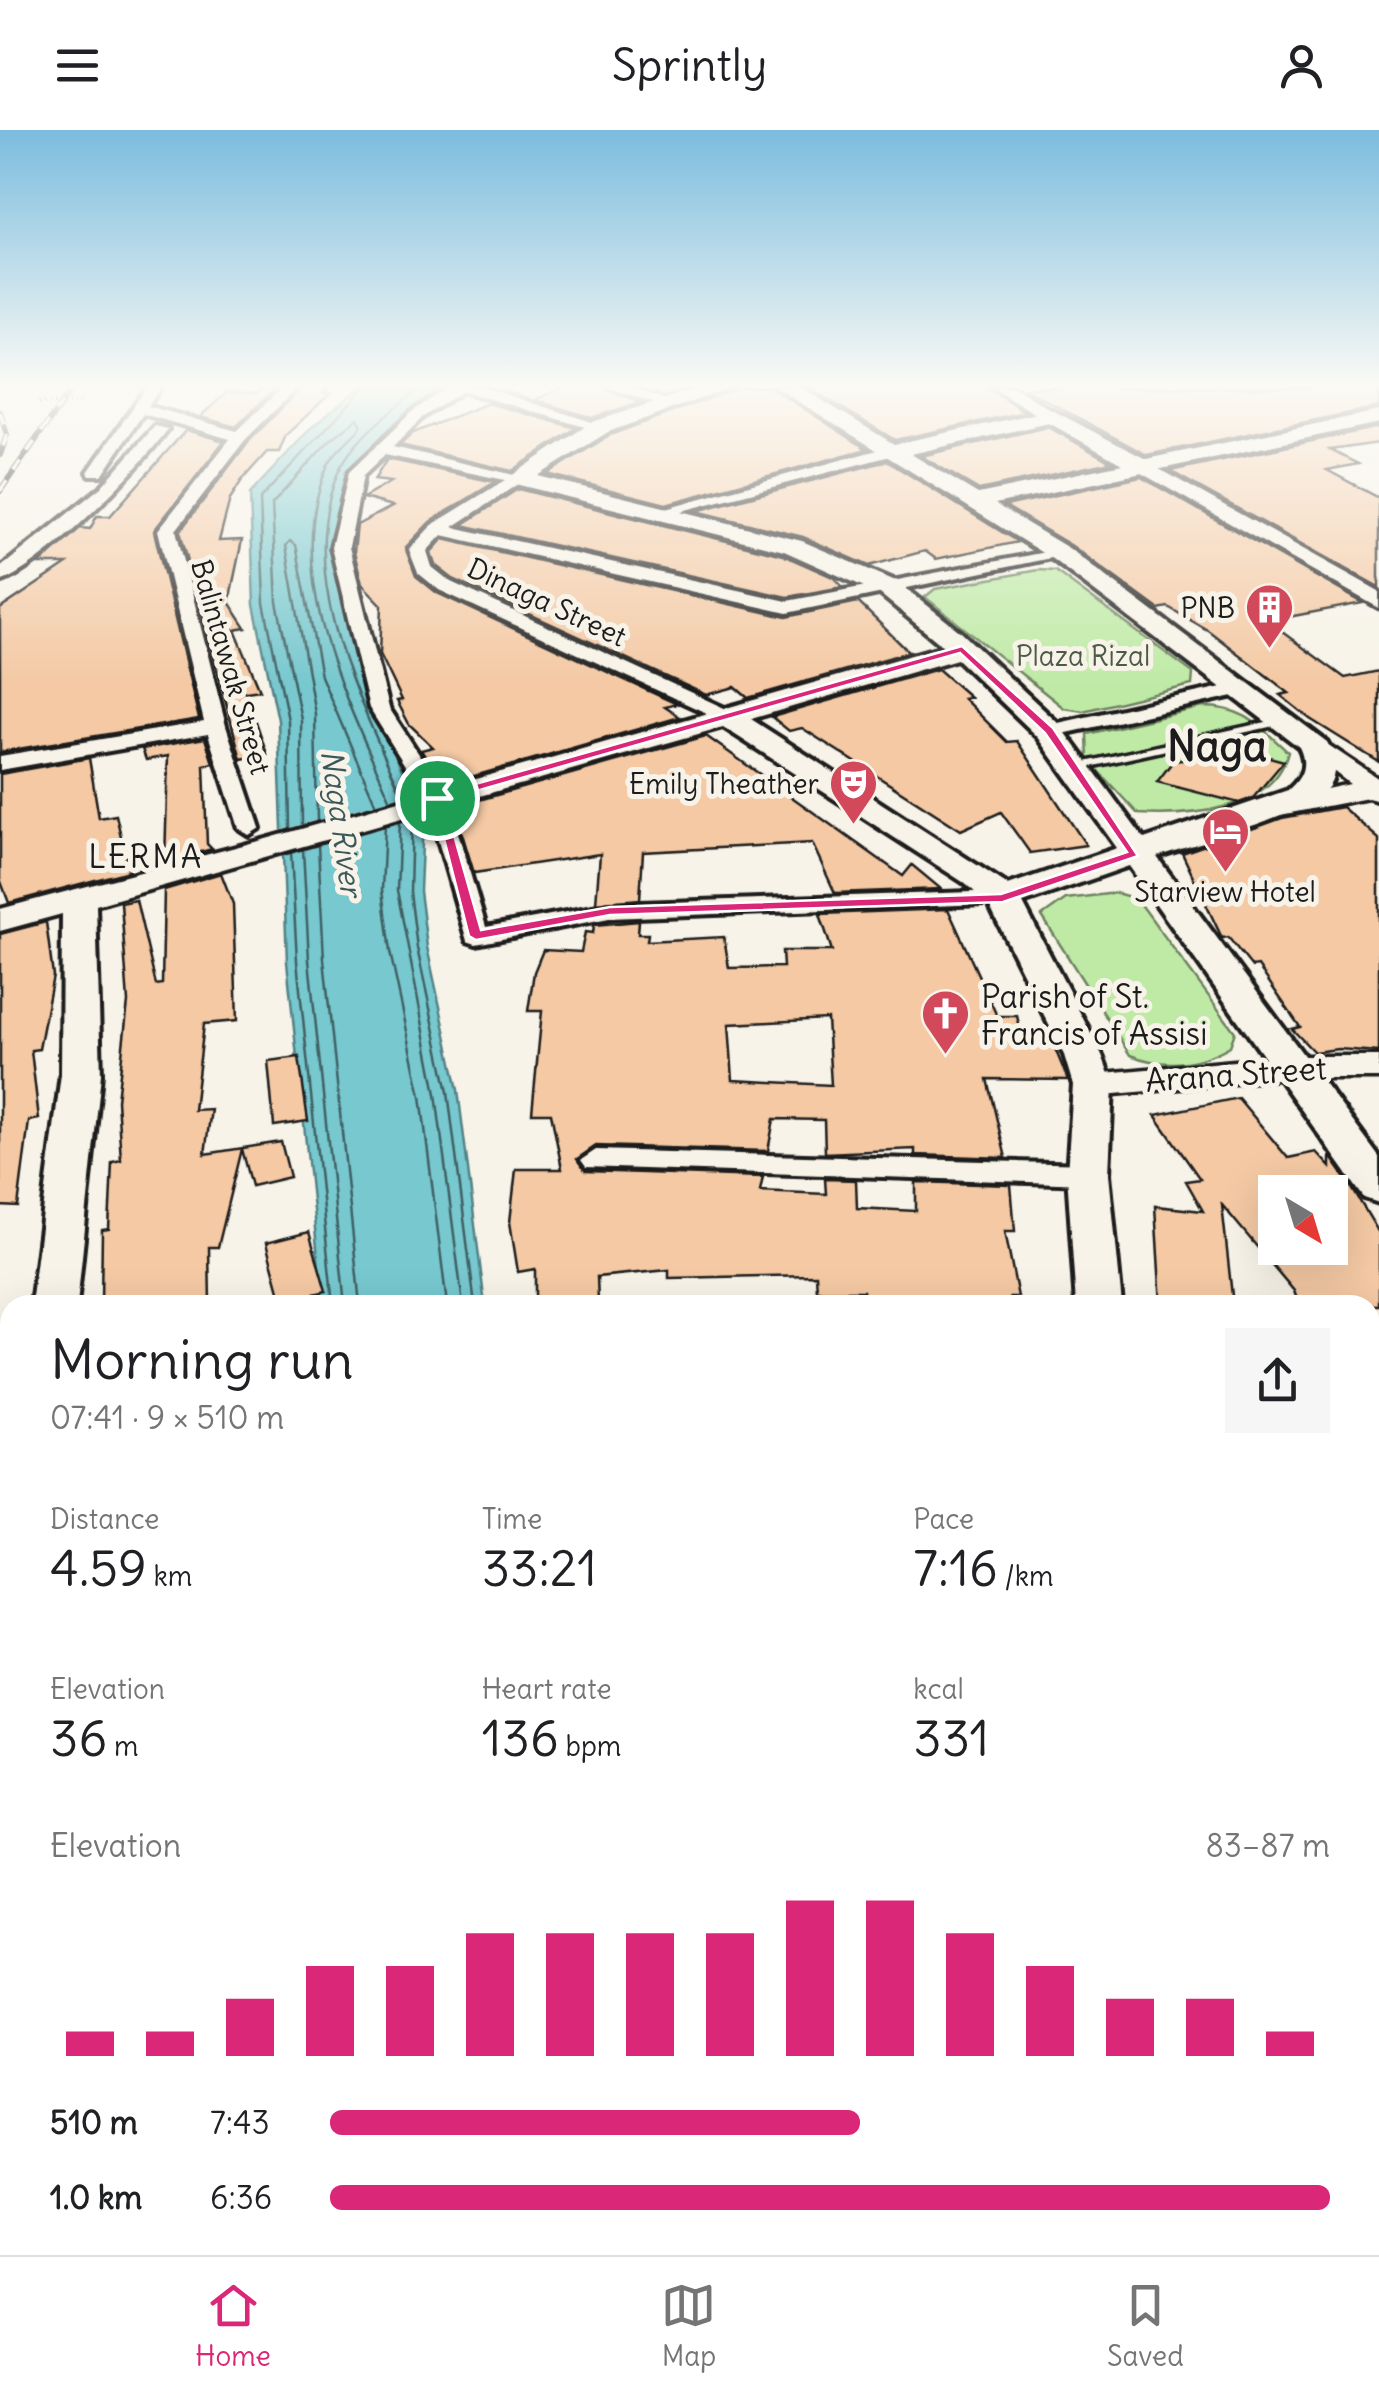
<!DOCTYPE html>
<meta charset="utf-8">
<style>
body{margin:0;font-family:Delius,sans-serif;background:#f6f6f6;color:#202124;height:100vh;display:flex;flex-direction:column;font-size:38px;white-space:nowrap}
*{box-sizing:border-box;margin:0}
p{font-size:32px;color:#757577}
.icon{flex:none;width:55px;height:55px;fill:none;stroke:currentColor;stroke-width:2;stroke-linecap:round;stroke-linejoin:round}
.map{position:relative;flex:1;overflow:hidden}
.side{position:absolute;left:0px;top:1165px;width:1380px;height:960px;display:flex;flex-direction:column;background:#fff;border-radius:30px 30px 0 0;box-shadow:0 10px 40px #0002}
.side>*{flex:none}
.needle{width:65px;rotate:142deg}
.buttons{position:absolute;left:1258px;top:1045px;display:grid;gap:20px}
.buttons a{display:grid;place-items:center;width:90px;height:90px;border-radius:0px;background:#fff;box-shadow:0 10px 40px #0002;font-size:50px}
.pin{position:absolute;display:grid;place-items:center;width:85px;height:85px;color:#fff;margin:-42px;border:5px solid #fff;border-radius:50%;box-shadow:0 2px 10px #0007}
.round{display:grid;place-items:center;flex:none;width:105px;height:105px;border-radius:0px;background:#f6f6f6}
.headline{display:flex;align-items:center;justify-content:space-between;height:170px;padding:0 50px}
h1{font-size:55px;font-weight:600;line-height:75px}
.figures{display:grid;grid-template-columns:repeat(3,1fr);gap:15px;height:170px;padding:10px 50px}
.figures div{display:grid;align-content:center}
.figures b{font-size:50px;font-weight:600}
.figures small{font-size:28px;font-weight:400}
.figures p{font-size:28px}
.chart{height:280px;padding:20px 50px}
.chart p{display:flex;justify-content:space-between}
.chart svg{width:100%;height:180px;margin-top:10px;stroke:#db2777;stroke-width:6}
ul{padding:0 50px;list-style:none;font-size:32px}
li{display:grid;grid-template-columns:160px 120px 1fr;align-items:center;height:75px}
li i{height:25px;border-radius:12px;background:#db2777}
header{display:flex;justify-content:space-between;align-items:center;height:130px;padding:0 50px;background:#fff;font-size:45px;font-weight:600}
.dock{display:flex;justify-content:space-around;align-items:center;height:140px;border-top:2px solid #e0e0e0;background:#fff;font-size:28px;color:#757577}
.dock a{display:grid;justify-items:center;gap:5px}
.dock .current{color:#db2777}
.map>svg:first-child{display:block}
.green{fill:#bfeaa6;stroke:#6e8361;stroke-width:2.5}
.water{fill:#77c8cf;stroke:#538387;stroke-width:2.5}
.pier{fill:#f7f3e8}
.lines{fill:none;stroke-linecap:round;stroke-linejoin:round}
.shore{stroke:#406164;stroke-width:2.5}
.building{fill:#f4c9a4;stroke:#1c1c1c;stroke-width:2.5;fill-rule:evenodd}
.service-casing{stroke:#1c1c1c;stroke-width:7}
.minor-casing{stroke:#1c1c1c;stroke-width:8}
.tertiary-casing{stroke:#1c1c1c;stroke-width:7}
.secondary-casing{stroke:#1c1c1c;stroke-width:8}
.path{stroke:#1c1c1c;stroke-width:4;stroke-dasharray:1 4;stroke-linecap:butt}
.service{fill:#f7f3e8;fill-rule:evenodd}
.minor{fill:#f7f3e8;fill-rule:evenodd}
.tertiary{fill:#f7f3e8;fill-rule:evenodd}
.secondary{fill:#f7f3e8;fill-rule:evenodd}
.rail-casing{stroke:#1c1c1c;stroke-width:6}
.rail{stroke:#f7f3e8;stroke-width:4;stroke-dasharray:12;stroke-linecap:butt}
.path-bridge{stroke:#1c1c1c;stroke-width:4;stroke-dasharray:1 4;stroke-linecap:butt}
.route{fill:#db2777;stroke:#fff;stroke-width:2.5;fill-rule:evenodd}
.labels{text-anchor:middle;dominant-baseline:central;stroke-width:10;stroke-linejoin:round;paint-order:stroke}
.far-street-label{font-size:28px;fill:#1c1c1c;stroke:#f7f3e8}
.far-poi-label{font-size:28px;fill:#1c1c1c;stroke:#f7f3e8;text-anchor:end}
.far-park-label{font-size:28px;fill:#4d5a45;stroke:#f7f3e8}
.far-water-label{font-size:30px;font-style:italic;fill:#3c585b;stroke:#f7f3e8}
.far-quarter-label{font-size:32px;letter-spacing:2.5px;fill:#1c1c1c;stroke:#f7f3e8}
.poi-label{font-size:32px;fill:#1c1c1c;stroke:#f7f3e8;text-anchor:start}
.street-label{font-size:32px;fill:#1c1c1c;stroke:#f7f3e8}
.far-town-label{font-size:42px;font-weight:bold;fill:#1c1c1c;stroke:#f7f3e8}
</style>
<header><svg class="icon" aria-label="menu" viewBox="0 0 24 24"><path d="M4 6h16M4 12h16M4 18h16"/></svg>Sprintly<svg class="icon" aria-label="person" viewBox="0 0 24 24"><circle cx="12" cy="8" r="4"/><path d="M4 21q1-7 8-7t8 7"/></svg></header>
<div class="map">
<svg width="1379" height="2125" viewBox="0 0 1379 2125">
<rect width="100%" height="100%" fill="#f7f3e8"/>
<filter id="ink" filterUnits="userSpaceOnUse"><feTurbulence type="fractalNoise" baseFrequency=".01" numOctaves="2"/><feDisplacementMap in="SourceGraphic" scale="20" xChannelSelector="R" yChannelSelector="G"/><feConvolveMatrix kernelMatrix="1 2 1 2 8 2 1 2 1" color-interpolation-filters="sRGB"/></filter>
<g filter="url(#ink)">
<!-- green -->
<g class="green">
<path d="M1038 440 1055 441 1193 543 1192 555 1083 581 1064 578 925 467 935 459Z"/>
<path d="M1203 577C1245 577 1258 595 1288 622 1274 681 1187 687 1138 684L1088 630 1087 604Z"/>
<path d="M1116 763 1137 769 1235 902 1230 916C1198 935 1164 938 1130 925L1042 786 1066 769Z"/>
</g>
<!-- water -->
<g class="water">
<path d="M361 257H439L389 298 347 346 333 410 357 536 423 689 420 761 427 817 458 960 485 1175H323L287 832 278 590 254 475 250 364 312 297Z"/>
<path d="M174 2115H446L445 2125H172Z"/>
</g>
<!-- pier -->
<path class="pier" d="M417 662 427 684 284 724 275 712V702Z"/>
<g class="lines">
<!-- shore -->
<g class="shore">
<path d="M403 667C361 573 295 450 337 345 351 310 394 279 422 257"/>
<path d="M412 688 410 762 417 818 448 962 475 1175"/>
<path d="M400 691 397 760 436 964 463 1175"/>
<path d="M317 692 315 584 286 416 290 411 296 415 321 546 376 675"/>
<path d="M385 695 382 760 390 822 421 966 447 1175"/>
<path d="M302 696 301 589 277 472 272 374 328 312 358 288 362 296C351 309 334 321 327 337 281 445 348 573 391 671"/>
<path d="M290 700 288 590 264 473 260 369 365 257"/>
<path d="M318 715 324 829 360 1175"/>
<path d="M303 719 309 830 345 1175"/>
<path d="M291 722 297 831 333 1175"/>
</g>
</g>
<!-- building -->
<g class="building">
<path d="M263 257H277L236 297 200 287 227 262 257 263Z"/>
<path d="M302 257H330L324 263H331L286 305 279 322H267L242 350 230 369 219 411 242 410 229 472 246 498 235 500 260 560 246 562 267 624 241 629 180 401 248 312Z"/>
<path d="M563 257H603L641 272 592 288 535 270Z"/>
<path d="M737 257H771L867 319 666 374 547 344 610 305Z"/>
<path d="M807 257H987L1025 282 895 310Z"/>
<path d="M1379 257V277L1147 325 1023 258Z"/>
<path d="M488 273 576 298 512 341 400 315 413 303Z"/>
<path d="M1048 297 1111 332 979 360 921 326Z"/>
<path d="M1379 297V313L1330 320 1358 334 1327 340 1379 368V457L1170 341Z"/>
<path d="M186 300 224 311 154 401 199 589 0 622V479L67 434H39L80 398 90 399 97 386H110Z"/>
<path d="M387 329 495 352 430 392 406 417 416 446 437 463 677 574 665 577 680 587 443 655 421 620 433 617 409 594 397 571 402 570 380 524 382 475 362 454 354 422 357 395 393 376 363 368 391 352 374 350Z"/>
<path d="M887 331 1018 412 936 429 925 421 869 436 803 407 696 381Z"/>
<path d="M1141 347 1363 473 1267 491 1345 548 1379 541V632L1310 589 1280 565 1289 563 1209 501 1168 477 1158 479 1072 416 1005 376Z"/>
<path d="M518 359 783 425 833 447 843 457 787 467 462 395Z"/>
<path d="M443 409 786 487 858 472 909 522 748 568 735 557 706 565 453 449 435 435 431 422Z"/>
<path d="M938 539 970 567 963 568 1007 612 1017 611 1086 715 1030 723 1001 682 961 700 802 598 789 601 772 587Z"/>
<path d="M706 606 903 746 912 735 941 759 835 763 812 713 643 722 640 769 596 773 600 724 474 743 454 677Z"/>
<path d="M205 608 213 633 204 635 207 714 212 719 165 732 168 626 146 630 142 619Z"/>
<path d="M1251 622 1284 631 1253 668 1239 673 1157 652 1173 631Z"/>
<path d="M89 628 99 688 116 685 129 741 9 773 0 749V644Z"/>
<path d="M1342 677 1379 709V922L1338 919 1314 922 1292 899 1300 897 1258 836 1252 837 1228 807 1222 808 1182 723 1282 688Z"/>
<path d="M221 743 233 774 237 891 204 894 194 980 211 979 205 1024 281 1012 290 1047 252 1056 242 1019 218 1117H209L210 1175H101L102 1100 109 1099 112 1032 121 1030 117 970 128 872 121 773 136 770 156 855 162 854 164 760Z"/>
<path d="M948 779 997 886H1017L1021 903 1049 904 1068 950 987 949 1006 1028 915 1025V1019L825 1023 824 990 774 989 768 1021 596 1016 577 1029 586 1041 763 1047 760 1061 826 1064 825 1049 856 1050 857 1078 916 1081V1052L1011 1055 1015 1101H1005L1018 1167H1010L1013 1175H864L863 1161H817L816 1145 669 1148V1140L597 1147 598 1172 535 1175V1139L518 1142 510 1092 516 1039H562L551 983H532L542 881H528L534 842 543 820 581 822 585 802 593 803 594 795 639 791 638 804H648L647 811 724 807 729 838 783 837 782 821H832L820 784ZM827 889 831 955 733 950 729 894Z"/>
<path d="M46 792 53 846 39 919 31 920 39 989 29 991 18 1077 0 1076V804Z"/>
<path d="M299 927 308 991 274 996 268 931Z"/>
<path d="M1238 968 1288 1028 1316 1022 1330 1037V1026L1349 1053 1379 1103V1175H1299L1294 1161 1222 1075 1233 1175H1161L1155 1076 1203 1081 1186 1051 1200 1049 1155 985ZM1275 1062H1330V1118H1275Z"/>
<path d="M309 1102 326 1161 282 1172 266 1113Z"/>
</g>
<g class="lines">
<defs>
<g id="service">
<path d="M1284 588 1289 591 1288 593 1076 640 1071 637 1076 634Z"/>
<path d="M971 2115H1028L1021 2125H970L968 2121Z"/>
</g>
<g id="minor">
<path d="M147 257H161L148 276 237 301 283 257H298L245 310 176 400 226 596 260 698 249 705 238 698 208 604 0 640V626L204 592 158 400 230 309 143 284 102 345H90L88 342Z"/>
<path d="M449 257H482L608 297 595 300 463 261 423 287 393 317 527 348 453 397 787 471 1061 419 1070 424 787 483 442 405 427 421 432 437 451 452 733 582V590L726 592 439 460 418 443 409 420 432 395 505 350 385 325 363 346 349 417 389 578 448 669 486 797 609 774 1003 761 1012 763 1015 768 1012 773 609 788 476 814 467 811 426 669 369 578 331 417 349 342 413 281Z"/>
<path d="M607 257H630L677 274 670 278Z"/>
<path d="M155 296 168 299C140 338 43 438 0 452V438L101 357Z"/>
<path d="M892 316 900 321 898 324 655 388 647 383Z"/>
<path d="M1240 553 1250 559 1247 563 1049 607 1038 601 1049 595Z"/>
<path d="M596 1020 1088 1034 1103 1044 1088 1054 586 1037 581 1030Z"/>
<path d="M1379 1316V1344L1370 1345V1317Z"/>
<path d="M1379 1771V1815L1370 1816V1772Z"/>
</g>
<g id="tertiary">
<path d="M992 257H1014L1061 286 1045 290Z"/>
<path d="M1141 329 1379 461V478L1134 339V331Z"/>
<path d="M1312 604 1379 649V671L1368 668 1275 686 1265 684 1261 678 1265 672 1350 654 1303 618 1299 612Z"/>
<path d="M1289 926H1379V948H1289L1093 966 1081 963 1076 955 1081 947 1093 944Z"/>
</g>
<g id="secondary">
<path d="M702 257H733L608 302 538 346 802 411 898 452 962 503 1060 595 1144 709 1288 660C1302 648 1308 635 1299 617L1052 429 775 257H800L894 314 1052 280 1146 329 1379 281V293L995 374 1070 419 1327 612C1334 626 1338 642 1329 656 1311 683 1193 714 1157 727L1379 1027V1073L1364 1068 1129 736 1023 773 1102 925 1113 955 1109 1044 1122 1175H1076L1067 1044 1073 955 1064 925 988 773 963 752 723 597 96 775 101 944 77 1175H31L61 944 62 784 0 801V779L266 709 943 516 880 464 784 421 511 353 508 348 592 292ZM1049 293 1122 334 978 364 911 324ZM957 529 1038 607 1117 718 1008 755 751 589Z"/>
<path d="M10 1396V1490L0 1494V1399Z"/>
<path d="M1260 2115H1332L1335 2125H1263Z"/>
</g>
</defs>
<!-- service casing -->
<use href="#service" class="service-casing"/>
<!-- minor casing -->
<use href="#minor" class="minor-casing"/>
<!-- tertiary casing -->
<use href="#tertiary" class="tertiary-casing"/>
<!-- secondary casing -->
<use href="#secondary" class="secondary-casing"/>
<!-- path -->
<g class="path">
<path d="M39 273 53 257"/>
<path d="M79 273 88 261"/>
</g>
<!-- service -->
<use href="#service" class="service"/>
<!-- minor -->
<use href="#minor" class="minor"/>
<!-- tertiary -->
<use href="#tertiary" class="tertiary"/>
<!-- secondary -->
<use href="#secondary" class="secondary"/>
<defs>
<g id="rail">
<path d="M0 282 7 305 0 325"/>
<path d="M0 361 73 257"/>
</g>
</defs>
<!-- rail casing -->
<use href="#rail" class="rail-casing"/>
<!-- rail -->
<use href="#rail" class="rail"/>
<!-- path-bridge -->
<path class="path-bridge" d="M39 273H79"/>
</g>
</g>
<!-- sky -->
<linearGradient id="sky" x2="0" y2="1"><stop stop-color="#7bbcde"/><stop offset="0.46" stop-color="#fbfaf5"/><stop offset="1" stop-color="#fbfaf5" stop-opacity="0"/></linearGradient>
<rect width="1379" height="555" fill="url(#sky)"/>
<!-- route -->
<path class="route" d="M962 516 1053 598 1138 726 1003 772 610 785 476 810 469 806 433 666ZM960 523 1045 603 1127 722 1001 764 610 777 481 800 444 670Z"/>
<!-- icons -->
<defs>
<symbol id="building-pin" viewBox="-11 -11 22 30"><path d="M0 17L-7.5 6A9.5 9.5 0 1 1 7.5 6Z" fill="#d1495b" stroke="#f7f3e8"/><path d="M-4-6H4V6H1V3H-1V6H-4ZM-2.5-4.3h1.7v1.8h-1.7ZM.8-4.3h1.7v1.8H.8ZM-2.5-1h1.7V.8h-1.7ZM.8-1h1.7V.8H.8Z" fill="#fff"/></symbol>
<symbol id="theatre-pin" viewBox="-11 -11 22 30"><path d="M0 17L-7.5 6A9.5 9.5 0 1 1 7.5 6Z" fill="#d1495b" stroke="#f7f3e8"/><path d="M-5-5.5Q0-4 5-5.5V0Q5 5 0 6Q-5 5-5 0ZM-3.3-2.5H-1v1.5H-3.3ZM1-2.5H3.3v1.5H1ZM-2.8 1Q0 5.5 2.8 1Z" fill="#fff"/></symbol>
<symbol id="hotel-pin" viewBox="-11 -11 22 30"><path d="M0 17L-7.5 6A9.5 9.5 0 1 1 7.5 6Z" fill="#d1495b" stroke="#f7f3e8"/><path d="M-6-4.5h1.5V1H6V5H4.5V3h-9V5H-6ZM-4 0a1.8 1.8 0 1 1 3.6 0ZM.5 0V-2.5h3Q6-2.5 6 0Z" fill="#fff"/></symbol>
<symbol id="church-pin" viewBox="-11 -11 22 30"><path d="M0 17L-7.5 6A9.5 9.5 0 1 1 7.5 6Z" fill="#d1495b" stroke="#f7f3e8"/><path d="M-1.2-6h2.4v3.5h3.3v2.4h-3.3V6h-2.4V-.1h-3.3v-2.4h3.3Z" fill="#fff"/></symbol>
</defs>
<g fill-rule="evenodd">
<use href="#building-pin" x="1242" y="450" width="55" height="75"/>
<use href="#theatre-pin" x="826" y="626" width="55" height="75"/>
<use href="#hotel-pin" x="1198" y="674" width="55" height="75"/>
<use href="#church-pin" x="918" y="856" width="55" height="75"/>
</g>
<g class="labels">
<!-- far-street labels -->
<g class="far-street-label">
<text transform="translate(547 472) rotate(25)">Dinaga Street</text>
<text transform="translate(231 537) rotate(74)">Balintawak Street</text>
</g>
<!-- far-poi labels -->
<g class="far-poi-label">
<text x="1235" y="478">PNB</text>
<text x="819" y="654">Emily Theather</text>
<text x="1225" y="762" text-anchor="middle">Starview Hotel</text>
</g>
<!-- far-park labels -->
<g class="far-park-label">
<text x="1083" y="526">Plaza Rizal</text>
</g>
<!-- far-water labels -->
<g class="far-water-label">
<text transform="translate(342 693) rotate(82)">Naga River</text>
</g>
<!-- far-quarter labels -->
<g class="far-quarter-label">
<text x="146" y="726">LERMA</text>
</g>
<!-- poi labels -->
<g class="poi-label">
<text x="981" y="866">Parish of St.<tspan x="981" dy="37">Francis of Assisi</tspan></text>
</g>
<!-- street labels -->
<g class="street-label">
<text transform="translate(1236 944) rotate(-4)">Arana Street</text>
</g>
<!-- far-town labels -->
<g class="far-town-label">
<text x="1217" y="616">Naga</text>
</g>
</g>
</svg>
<div class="buttons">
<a><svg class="needle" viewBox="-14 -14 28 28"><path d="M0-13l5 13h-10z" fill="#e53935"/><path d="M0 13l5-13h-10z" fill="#757577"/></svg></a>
</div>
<div class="pin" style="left:437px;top:668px;background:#1e9e55"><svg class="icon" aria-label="arrive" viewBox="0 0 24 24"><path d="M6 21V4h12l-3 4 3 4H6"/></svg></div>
<section class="side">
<div class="headline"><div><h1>Morning run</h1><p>07:41 · 9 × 510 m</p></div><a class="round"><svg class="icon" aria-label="share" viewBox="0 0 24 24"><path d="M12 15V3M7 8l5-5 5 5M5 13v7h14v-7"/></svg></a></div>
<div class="figures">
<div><p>Distance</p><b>4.59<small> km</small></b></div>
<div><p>Time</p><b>33:21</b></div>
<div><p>Pace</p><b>7:16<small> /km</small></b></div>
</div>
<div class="figures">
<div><p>Elevation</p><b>36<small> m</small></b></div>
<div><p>Heart rate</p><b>136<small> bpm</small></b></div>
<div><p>kcal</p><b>331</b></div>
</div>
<div class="chart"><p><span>Elevation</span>83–87 m</p>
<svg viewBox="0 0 160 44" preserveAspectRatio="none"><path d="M5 44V38M15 44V38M25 44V30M35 44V22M45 44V22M55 44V14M65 44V14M75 44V14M85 44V14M95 44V6M105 44V6M115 44V14M125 44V22M135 44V30M145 44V30M155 44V38"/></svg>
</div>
<ul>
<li><b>510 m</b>7:43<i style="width:53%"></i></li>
<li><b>1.0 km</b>6:36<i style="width:100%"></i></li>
</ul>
</section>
</div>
<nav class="dock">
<a class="current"><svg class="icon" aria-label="home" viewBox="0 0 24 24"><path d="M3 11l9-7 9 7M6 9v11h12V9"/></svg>Home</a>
<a><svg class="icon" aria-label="map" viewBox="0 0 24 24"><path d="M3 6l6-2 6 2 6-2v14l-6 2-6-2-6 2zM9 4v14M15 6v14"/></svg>Map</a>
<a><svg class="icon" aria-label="saved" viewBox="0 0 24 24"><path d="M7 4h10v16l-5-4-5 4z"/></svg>Saved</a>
</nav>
